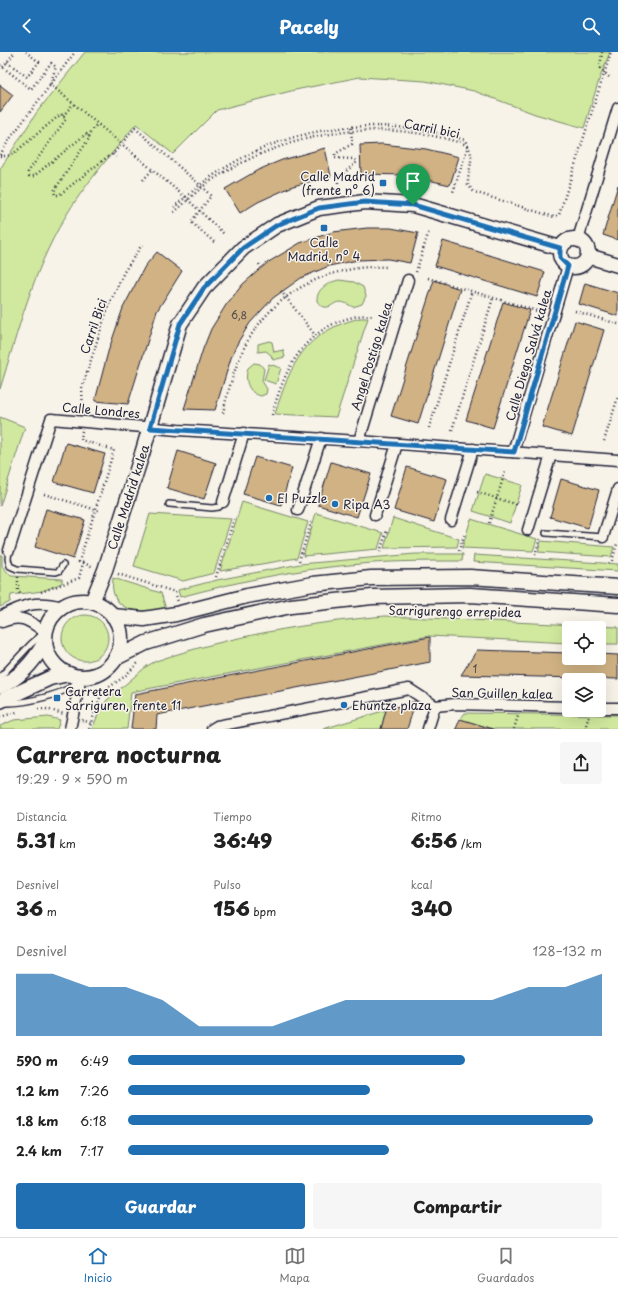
<!DOCTYPE html>
<html lang="es">
<meta charset="utf-8">
<style>
body{margin:0;font-family:"Playpen Sans",sans-serif;background:#f6f6f6;color:#222;height:100vh;display:flex;flex-direction:column;font-size:15px;white-space:nowrap}
*{box-sizing:border-box;margin:0}
p{font-size:13px;color:#767676}
.icon{flex:none;width:22px;height:22px;fill:none;stroke:currentColor;stroke-width:2;stroke-linecap:round;stroke-linejoin:round}
.map{position:relative;height:677px;overflow:hidden}
.drawer{display:flex;flex-direction:column;background:#fff;flex:1}
.drawer>*{flex:none}
.buttons{position:absolute;left:562px;top:569px;display:grid;gap:8px}
.buttons a{display:grid;place-items:center;width:44px;height:44px;border-radius:4px;background:#fff;box-shadow:0 4px 16px #0002;font-size:20px}
.pin{position:absolute;display:grid;place-items:center;width:34px;height:34px;color:#fff;margin:-41px -17px;border-radius:50% 50% 50% 0;rotate:-45deg;box-shadow:0 0 4px #0007}
.pin .icon{rotate:45deg}
.round{display:grid;place-items:center;flex:none;width:42px;height:42px;border-radius:4px;background:#f6f6f6}
.overview{display:flex;align-items:center;justify-content:space-between;height:68px;padding:0 16px}
h1{font-size:22px;font-weight:800;line-height:30px}
.metrics{display:grid;grid-template-columns:repeat(3,1fr);gap:6px;height:68px;padding:4px 16px}
.metrics div{display:grid;align-content:center}
.metrics b{font-size:20px;font-weight:800}
.metrics small{font-size:11px;font-weight:400}
.metrics p{font-size:11px}
.chart{height:112px;padding:8px 16px}
.chart p{display:flex;justify-content:space-between}
.chart svg{width:100%;height:72px;margin-top:4px;fill:#1f6fb2;opacity:.7}
.action{display:flex;gap:8px;margin-top:auto;padding:8px 16px}
.action a{flex:1;height:46px;border-radius:4px;background:#1f6fb2;color:#fff;font-size:16px;font-weight:800;line-height:46px;text-align:center}
.action a+a{background:#f6f6f6;color:#222}
ul{padding:0 16px;list-style:none;font-size:13px}
li{display:grid;grid-template-columns:64px 48px 1fr;align-items:center;height:30px}
li i{height:10px;border-radius:5px;background:#1f6fb2}
header{display:flex;justify-content:space-between;align-items:center;height:52px;padding:0 16px;background:#1f6fb2;color:#fff;font-size:18px;font-weight:800}
.tabs{display:flex;justify-content:space-around;align-items:center;height:56px;border-top:1px solid #e0e0e0;background:#fff;font-size:11px;color:#767676}
.tabs a{display:grid;justify-items:center;gap:2px}
.tabs .current{color:#1f6fb2}
.map>svg:first-child{display:block}
.green{fill:#d0e99e;stroke:#79866c}
.building{fill:#d0b284;stroke:#22223b}
.lines{fill:none;stroke-linecap:round;stroke-linejoin:round}
.lane-casing{stroke:#22223b;stroke-width:8}
.street-casing{stroke:#22223b;stroke-width:13}
.secondary-casing{stroke:#22223b;stroke-width:17}
.path{stroke:#22223b;stroke-width:2.5;stroke-dasharray:1 3;stroke-linecap:butt}
.lane{stroke:#f7f3e8;stroke-width:5}
.street{stroke:#f7f3e8;stroke-width:10}
.secondary{stroke:#f7f3e8;stroke-width:14}
.route-casing{stroke:#fff;stroke-width:8}
.route{stroke:#1f6fb2;stroke-width:5}
.poi-dot{fill:#1f6fb2;stroke:#f7f3e8;stroke-width:1.5}
.labels{text-anchor:middle;dominant-baseline:central;stroke-width:3;stroke-linejoin:round;paint-order:stroke}
.number-label{font-size:10px;fill:#4e464d}
.street-label{font-size:12px;fill:#22223b;stroke:#f7f3e8}
.poi-label{font-size:12px;fill:#22223b;stroke:#f7f3e8;text-anchor:start}
</style>
<header><svg class="icon" aria-label="back" viewBox="0 0 24 24"><path d="M15 5l-7 7 7 7"/></svg>Pacely<svg class="icon" aria-label="search" viewBox="0 0 24 24"><circle cx="10" cy="10" r="6"/><path d="M15 15l6 6"/></svg></header>
<div class="map">
<svg width="618" height="677" viewBox="0 0 618 677">
<rect width="100%" height="100%" fill="#f7f3e8"/>
<filter id="ink" filterUnits="userSpaceOnUse"><feTurbulence type="fractalNoise" baseFrequency=".025" numOctaves="2"/><feDisplacementMap in="SourceGraphic" scale="8" xChannelSelector="R" yChannelSelector="G"/><feConvolveMatrix kernelMatrix="1 2 1 2 8 2 1 2 1" color-interpolation-filters="sRGB"/></filter>
<g filter="url(#ink)">
<!-- green -->
<g class="green">
<path d="M85 0H610L599 28 584 76 535 62 474 39 425 29 360 25 295 38 217 58 173 102 136 72C111 103 84 133 64 167 33 219 18 279 0 337V117L37 60Z"/>
<path d="M339 228 354 230 363 235 366 244 362 252 353 255C349 253 345 250 340 250 332 250 332 258 321 254L317 249C316 237 329 230 339 228Z"/>
<path d="M360 266H368L336 365 275 362C291 311 304 280 360 266Z"/>
<path d="M269 289 272 290 274 300 283 298 285 305 273 308 271 303 266 299 258 300V292Z"/>
<path d="M254 311 260 312 264 317 262 329 267 337 266 342 261 344C248 341 244 328 248 316Z"/>
<path d="M269 312 281 316 276 332 264 328Z"/>
<path d="M0 365 25 375 0 454Z"/>
<path d="M485 422 522 433 510 471 473 459Z"/>
<path d="M242 450 308 470 297 506 220 519Z"/>
<path d="M316 461 383 481 378 497 303 504Z"/>
<path d="M150 462 231 467 214 521 183 529 134 514Z"/>
<path d="M393 466 459 487 457 495 384 496Z"/>
<path d="M471 467 537 487 533 499 462 496Z"/>
<path d="M541 489 614 495 611 505 538 500Z"/>
<path d="M415 502H463L462 509C425 509 387 509 350 513 292 518 236 530 180 545L178 538 217 528 300 512Z"/>
<path d="M0 503H2V514L11 524 62 527V531L43 539 11 543 10 550 0 555Z"/>
<path d="M474 503 618 512V519L473 510Z"/>
<path d="M113 526 161 541 166 557C141 562 108 561 113 526Z"/>
<circle cx="85" cy="586" r="23"/>
<path d="M385 564 618 575V592H599V576H569V591L429 584 131 640 127 677H92L100 658 107 648 147 614 156 609C230 584 307 571 385 564Z"/>
<path d="M386 658 381 677H323Z"/>
<path d="M465 661 618 663V677H493L460 667Z"/>
<path d="M48 665 60 668 57 677H0V674L14 668Z"/>
</g>
<!-- building -->
<g class="building">
<path d="M0 33 13 43 0 60Z"/>
<path d="M382 92 426 97 459 105 450 133 406 123 361 122 360 93Z"/>
<path d="M325 96 331 124 293 134 258 150 240 161 225 137 258 118 282 108Z"/>
<path d="M618 133V188L603 183Z"/>
<path d="M367 176H391L418 181 410 211 388 207 358 208 329 214 301 226 273 246 250 271 238 290 231 306 215 358 184 357 203 297 211 277 226 253 243 232 267 211 300 191 333 180Z"/>
<path d="M443 189 545 220 537 245 435 214Z"/>
<path d="M157 200 182 219 157 259 128 352 95 349 108 300 123 256 145 214Z"/>
<path d="M434 228 460 237 418 372 391 364Z"/>
<path d="M585 231 618 241V264L579 252Z"/>
<path d="M503 250 530 258 493 376 466 368Z"/>
<path d="M575 269 604 278 572 384 542 375Z"/>
<path d="M66 391 105 402 93 441 54 430Z"/>
<path d="M178 399 216 411 204 447 167 436Z"/>
<path d="M255 405 292 416 281 453 243 442Z"/>
<path d="M331 410 371 422 357 465 318 453Z"/>
<path d="M407 415 447 427 434 470 394 458Z"/>
<path d="M561 427 599 438 588 476 550 465Z"/>
<path d="M46 457 85 468 73 507 35 495Z"/>
<path d="M430 585V610L157 663 156 677H131L135 642Z"/>
<path d="M477 598 569 601V606H599V602L618 603V627L461 623Z"/>
<path d="M416 649 407 677H381L386 658Z"/>
<path d="M460 667 493 677H456Z"/>
</g>
<g class="lines">
<defs>
<g id="lane">
<path d="M169 452 212 456 219 455 223 450"/>
<path d="M546 481 603 485"/>
<path d="M9 498 8 507 10 514 17 517 56 520 59 519 63 513"/>
<path d="M0 625 31 592 45 580"/>
<path d="M7 651C25 651 66 643 78 629"/>
</g>
<g id="street">
<path d="M578 187 618 56"/>
<path d="M359 389 408 228"/>
<path d="M513 400 568 214"/>
<path d="M223 450 244 381"/>
<path d="M298 458 321 386"/>
<path d="M375 463 397 392"/>
<path d="M451 468 473 397"/>
<path d="M528 478 551 403"/>
<path d="M603 485 618 437"/>
<path d="M9 498 51 367 178 378 359 389 618 408"/>
<path d="M0 565C23 553 36 548 62 555"/>
<path d="M2 570C23 562 29 569 45 580"/>
<path d="M435 654 455 652 569 655"/>
<path d="M599 656H618"/>
<path d="M70 677 81 625"/>
<path d="M212 677 217 674 409 637 435 654"/>
<path d="M428 677 435 654"/>
</g>
<g id="secondary">
<circle cx="574" cy="201" r="14"/>
<path d="M588 204 618 213"/>
<circle cx="83" cy="587" r="38"/>
<path d="M92 550 105 518 142 402 180 272 204 236 243 196 277 173 319 156 365 150 413 153 560 196"/>
<path d="M113 564 144 567 176 562 247 544 313 532 371 526 470 525 618 535"/>
<path d="M116 606 146 591 204 573 291 554 372 545 470 543 618 553"/>
<path d="M0 634C20 626 35 608 45 590"/>
<path d="M0 649 50 626 69 622"/>
</g>
</defs>
<!-- lane casing -->
<use href="#lane" class="lane-casing"/>
<!-- street casing -->
<use href="#street" class="street-casing"/>
<!-- secondary casing -->
<use href="#secondary" class="secondary-casing"/>
<!-- path -->
<g class="path">
<path d="M602 0 600 16 609 25"/>
<path d="M7 10 27 25 39 10 26 0"/>
<path d="M0 13 31 37 51 11 56 15 50 32 185 145 224 182"/>
<path d="M3 15 15 0"/>
<path d="M63 64 73 52"/>
<path d="M88 84 97 72"/>
<path d="M113 102 116 105"/>
<path d="M0 103 9 88 75 0"/>
<path d="M0 104H7L13 102 61 62 66 67 28 120 29 124H34L86 82 90 85 54 139 55 143H59L106 106 113 102 135 76 200 133 174 155"/>
<path d="M143 128 153 117"/>
<path d="M338 131V126L357 110 354 107 335 106V102L352 92 351 74"/>
<path d="M174 160C186 151 196 139 209 130 283 80 378 64 464 92 478 100 467 119 468 133L474 140 554 165 559 163 611 0"/>
<path d="M214 190 191 170 211 144 200 133C277 74 373 60 465 88L468 94 453 140"/>
<path d="M259 212 261 216"/>
<path d="M416 220 429 179"/>
<path d="M428 226 537 259"/>
<path d="M281 239 315 283"/>
<path d="M575 259 618 272"/>
<path d="M83 360 82 336 108 255 124 220 143 191"/>
<path d="M223 361C228 338 235 315 245 294 273 240 329 212 388 215"/>
<path d="M272 363C283 322 300 283 343 268 352 265 363 262 373 264"/>
<path d="M429 376 472 239"/>
<path d="M452 378 493 246"/>
<path d="M82 379 81 388 114 398 79 510 83 511"/>
<path d="M604 389 618 345"/>
<path d="M477 440 518 453"/>
<path d="M44 442 100 459"/>
<path d="M489 471 505 420"/>
<path d="M459 499 464 483"/>
<path d="M380 500 387 478"/>
<path d="M535 503 540 487"/>
<path d="M299 509 312 468"/>
<path d="M612 509 617 492"/>
<path d="M118 522 175 540 178 550"/>
<path d="M18 525V538L21 544"/>
<path d="M216 525 235 464"/>
<path d="M41 540 79 526 83 511 94 515"/>
<path d="M38 657H46L64 662"/>
<path d="M0 665 17 660"/>
<path d="M82 668 91 671"/>
<path d="M89 677 102 640 124 625 139 610"/>
<path d="M514 677 518 664"/>
<path d="M585 677 590 660"/>
</g>
<!-- lane -->
<use href="#lane" class="lane"/>
<!-- street -->
<use href="#street" class="street"/>
<!-- secondary -->
<use href="#secondary" class="secondary"/>
</g>
</g>
<g class="lines" filter="url(#ink)">
<defs>
<path id="route" d="M365 150 413 153 560 196V206L568 214 514 400 150 376 180 272 204 236 243 196 277 173 319 156Z"/>
</defs>
<!-- route casing -->
<use href="#route" class="route-casing"/>
<!-- route -->
<use href="#route" class="route"/>
</g>
<!-- markers -->
<g class="poi-dot">
<rect x="379" y="127" width="8" height="8" rx="2"/>
<rect x="320" y="172" width="8" height="8" rx="2"/>
<circle cx="269" cy="446" r="4"/>
<circle cx="335" cy="452" r="4"/>
<rect x="53" y="642" width="8" height="8" rx="2"/>
<circle cx="344" cy="653" r="4"/>
</g>
<g class="labels">
<!-- number labels -->
<g class="number-label">
<text x="239" y="262">6,8</text>
<text x="475" y="616">1</text>
</g>
<!-- street labels -->
<g class="street-label">
<text transform="translate(432 76) rotate(11)">Carril bici</text>
<text transform="translate(93 274) rotate(-71)">Carril Bici</text>
<text transform="translate(528 303) rotate(-74)">Calle Diego Salvá kalea</text>
<text transform="translate(371 304) rotate(-73)">Angel Postigo kalea</text>
<text transform="translate(101 358) rotate(5)">Calle Londres</text>
<text transform="translate(128 445) rotate(-72)">Calle Madrid kalea</text>
<text transform="translate(455 559) rotate(1)">Sarrigurengo errepidea</text>
<text transform="translate(502 641) rotate(1)">San Guillen kalea</text>
</g>
<!-- poi labels -->
<g class="poi-label">
<text x="375" y="124" text-anchor="end">Calle Madrid<tspan x="375" dy="14">(frente nº 6)</tspan></text>
<text x="324" y="190" text-anchor="middle">Calle<tspan x="324" dy="14">Madrid, nº 4</tspan></text>
<text x="277" y="446">El Puzzle</text>
<text x="343" y="452">Ripa A3</text>
<text x="65" y="639">Carretera<tspan x="65" dy="14">Sarriguren, frente 11</tspan></text>
<text x="352" y="653">Ehuntze plaza</text>
</g>
</g>
</svg>
<div class="buttons">
<a><svg class="icon" aria-label="locate" viewBox="0 0 24 24"><circle cx="12" cy="12" r="6"/><path d="M12 2v4M12 18v4M2 12h4M18 12h4"/></svg></a>
<a><svg class="icon" aria-label="layers" viewBox="0 0 24 24"><path d="M12 4l9 5-9 5-9-5zM3 14l9 5 9-5"/></svg></a>
</div>
<div class="pin" style="left:413px;top:153px;background:#1e9e55"><svg class="icon" aria-label="arrive" viewBox="0 0 24 24"><path d="M6 21V4h12l-3 4 3 4H6"/></svg></div>
</div>
<section class="drawer">
<div class="overview"><div><h1>Carrera nocturna</h1><p>19:29 · 9 × 590 m</p></div><a class="round"><svg class="icon" aria-label="share" viewBox="0 0 24 24"><path d="M12 15V3M7 8l5-5 5 5M5 13v7h14v-7"/></svg></a></div>
<div class="metrics">
<div><p>Distancia</p><b>5.31<small> km</small></b></div>
<div><p>Tiempo</p><b>36:49</b></div>
<div><p>Ritmo</p><b>6:56<small> /km</small></b></div>
</div>
<div class="metrics">
<div><p>Desnivel</p><b>36<small> m</small></b></div>
<div><p>Pulso</p><b>156<small> bpm</small></b></div>
<div><p>kcal</p><b>340</b></div>
</div>
<div class="chart"><p><span>Desnivel</span>128–132 m</p>
<svg viewBox="0 0 160 44" preserveAspectRatio="none"><path d="M0 44V6L10 6L20 14L30 14L40 22L50 38L60 38L70 38L80 30L90 22L100 22L110 22L120 22L130 22L140 14L150 14L160 6V44z"/></svg>
</div>
<ul>
<li><b>590 m</b>6:49<i style="width:71%"></i></li>
<li><b>1.2 km</b>7:26<i style="width:51%"></i></li>
<li><b>1.8 km</b>6:18<i style="width:98%"></i></li>
<li><b>2.4 km</b>7:17<i style="width:55%"></i></li>
</ul>
<div class="action"><a>Guardar</a><a>Compartir</a></div>
</section>
<nav class="tabs">
<a class="current"><svg class="icon" aria-label="home" viewBox="0 0 24 24"><path d="M3 11l9-7 9 7M6 9v11h12V9"/></svg>Inicio</a>
<a><svg class="icon" aria-label="map" viewBox="0 0 24 24"><path d="M3 6l6-2 6 2 6-2v14l-6 2-6-2-6 2zM9 4v14M15 6v14"/></svg>Mapa</a>
<a><svg class="icon" aria-label="saved" viewBox="0 0 24 24"><path d="M7 4h10v16l-5-4-5 4z"/></svg>Guardados</a>
</nav>
